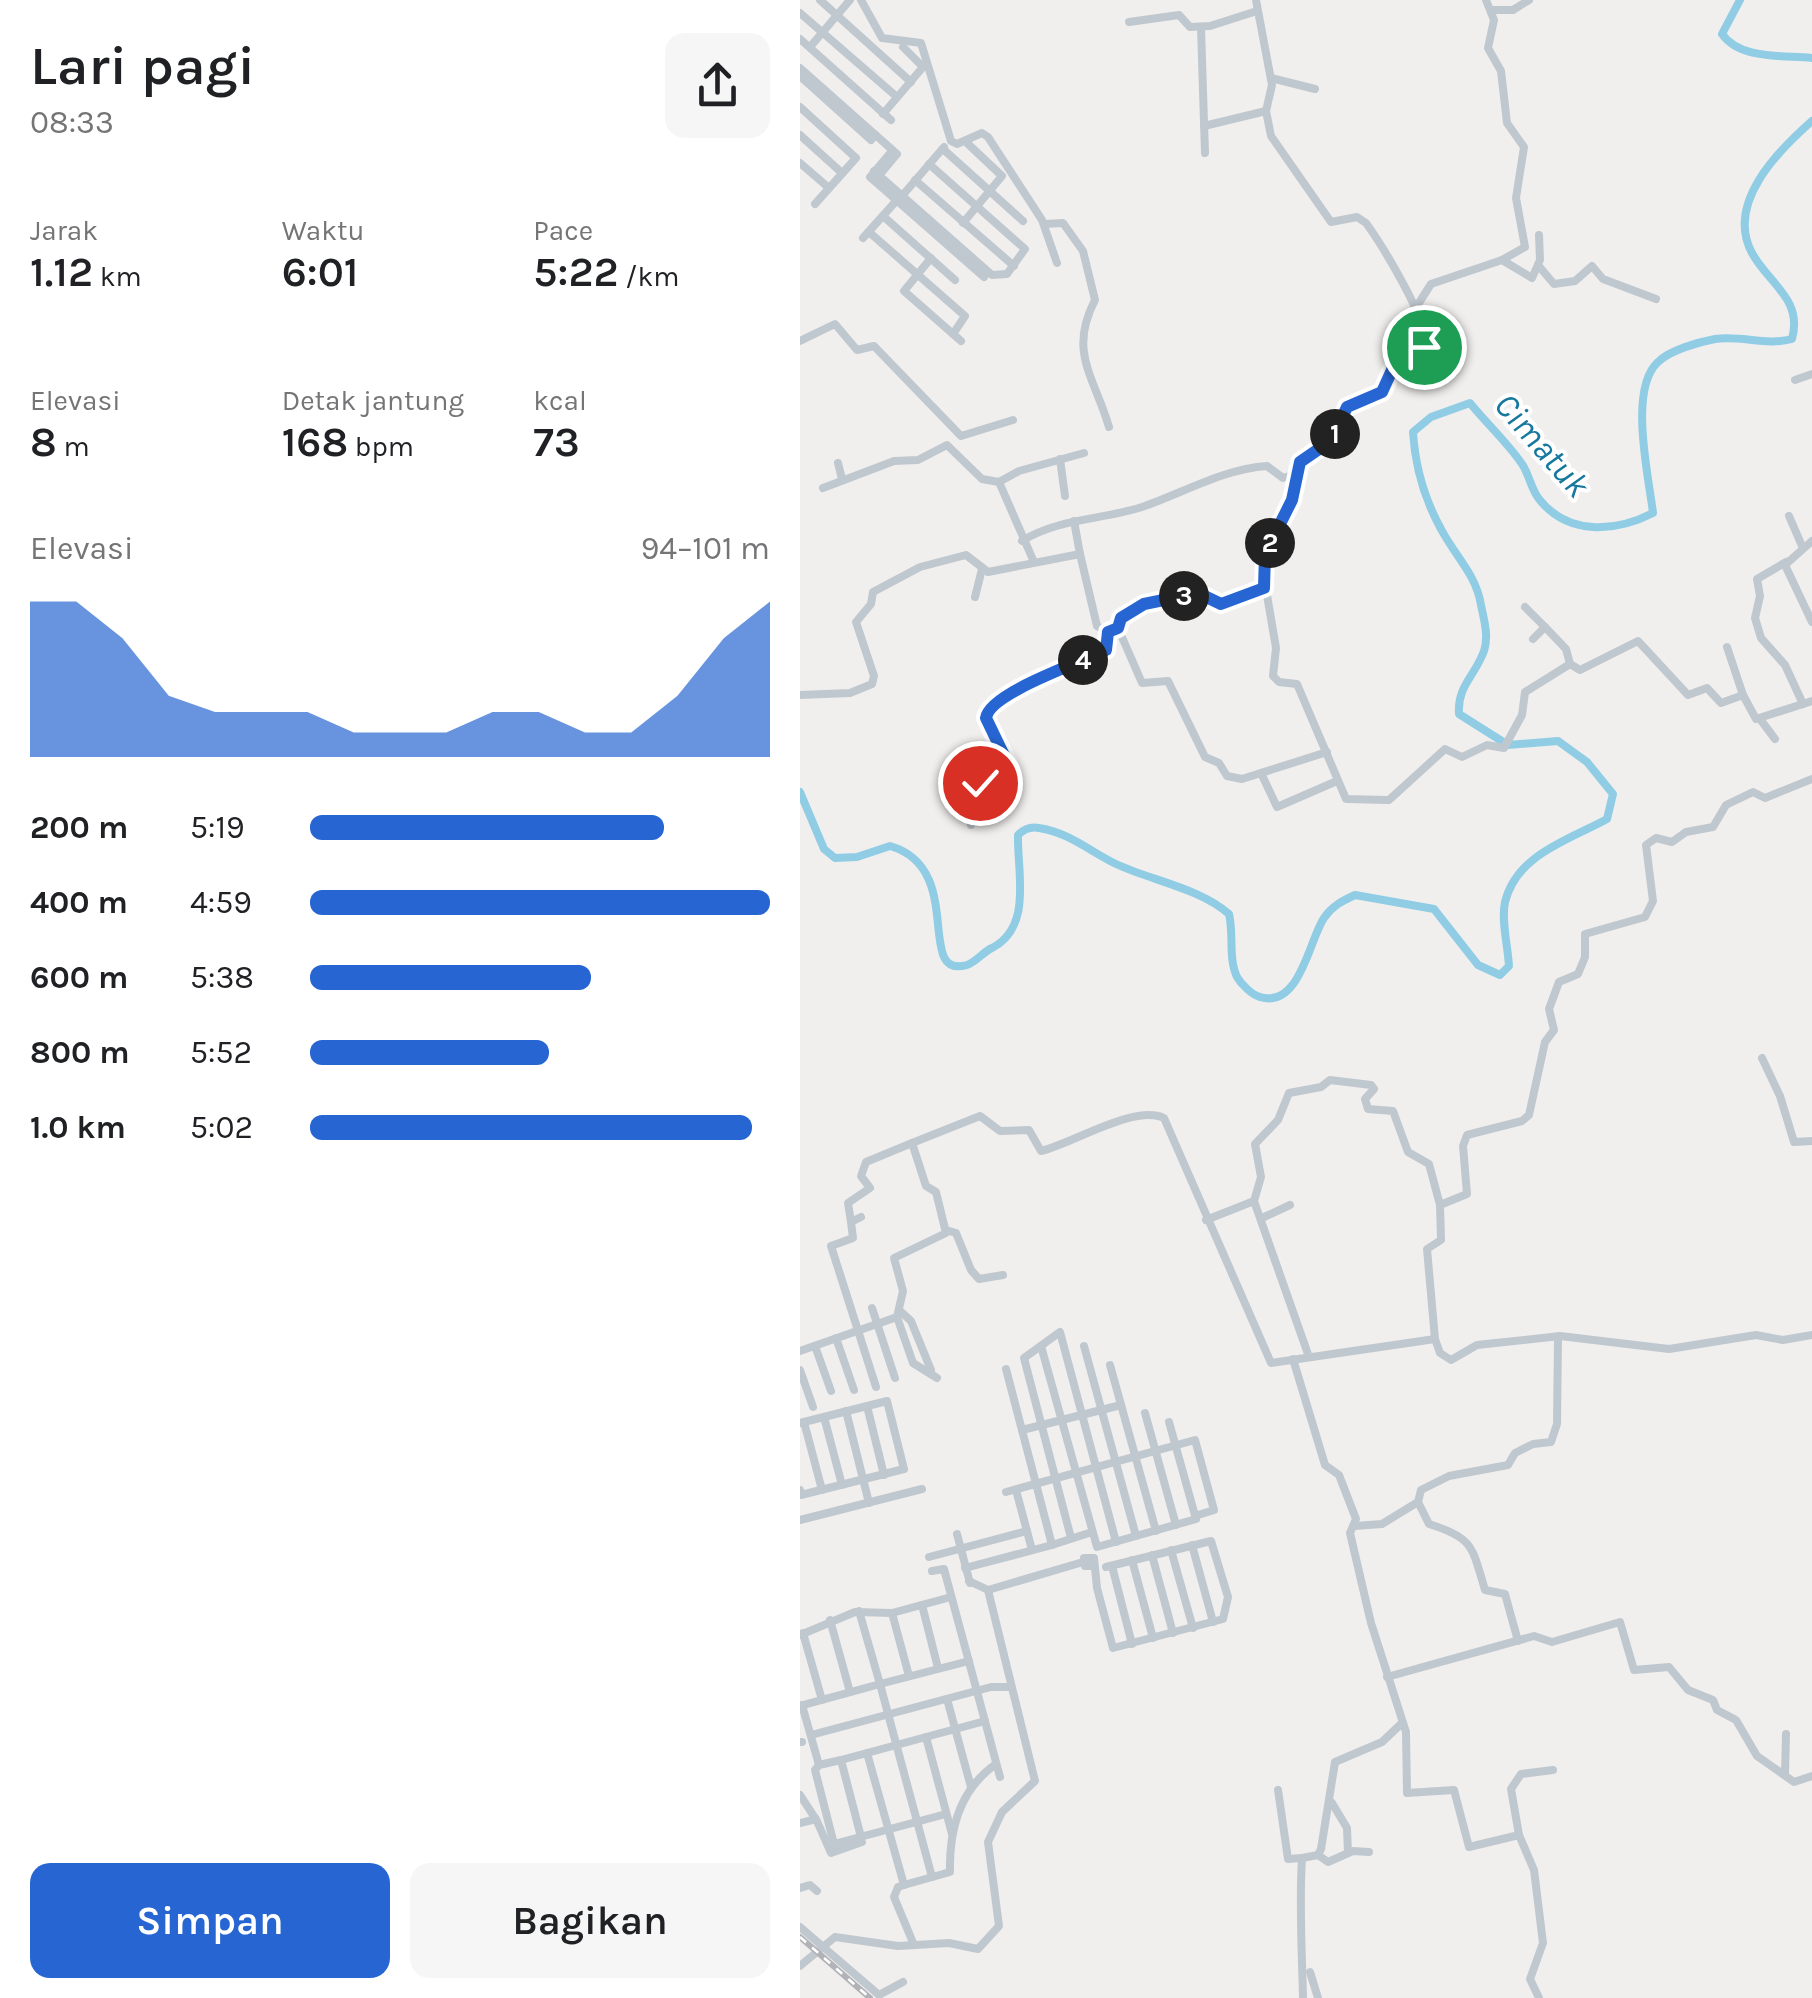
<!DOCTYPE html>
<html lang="id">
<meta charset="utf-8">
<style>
body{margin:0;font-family:Karla,sans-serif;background:#f6f6f6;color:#202124;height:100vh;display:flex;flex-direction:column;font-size:38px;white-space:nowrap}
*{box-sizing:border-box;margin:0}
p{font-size:32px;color:#757577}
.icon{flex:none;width:55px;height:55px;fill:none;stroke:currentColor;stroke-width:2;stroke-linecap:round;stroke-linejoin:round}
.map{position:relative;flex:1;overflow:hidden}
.sheet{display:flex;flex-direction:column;background:#fff;width:800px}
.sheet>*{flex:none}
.pin{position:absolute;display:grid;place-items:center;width:85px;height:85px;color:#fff;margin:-42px;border:5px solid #fff;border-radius:50%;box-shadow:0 2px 10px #0007}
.km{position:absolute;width:50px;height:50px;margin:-25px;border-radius:50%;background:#222;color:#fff;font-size:28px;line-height:50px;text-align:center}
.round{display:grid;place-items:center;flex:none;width:105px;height:105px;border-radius:20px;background:#f6f6f6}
.overview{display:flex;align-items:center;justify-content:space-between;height:170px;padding:0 30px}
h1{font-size:55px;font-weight:600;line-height:75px}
.metrics{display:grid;grid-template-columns:repeat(3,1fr);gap:15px;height:170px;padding:10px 30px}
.metrics div{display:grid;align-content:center}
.metrics b{font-size:42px;font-weight:600}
.metrics small{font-size:28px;font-weight:400}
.metrics p{font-size:28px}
.chart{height:280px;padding:20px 30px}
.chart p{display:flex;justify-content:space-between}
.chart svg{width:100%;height:180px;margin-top:10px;fill:#2766d2;opacity:.7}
.cta{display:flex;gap:20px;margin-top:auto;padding:20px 30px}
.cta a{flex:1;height:115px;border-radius:20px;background:#2766d2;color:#fff;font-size:40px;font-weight:600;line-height:115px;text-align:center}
.cta a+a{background:#f6f6f6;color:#202124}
ul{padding:0 30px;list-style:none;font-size:32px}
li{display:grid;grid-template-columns:160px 120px 1fr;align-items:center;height:75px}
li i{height:25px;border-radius:12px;background:#2766d2}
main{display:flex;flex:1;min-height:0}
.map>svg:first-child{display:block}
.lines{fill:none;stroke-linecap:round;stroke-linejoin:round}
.river{stroke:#90cde5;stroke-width:8}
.minor{stroke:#c0c8cf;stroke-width:8}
.rail-casing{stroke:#b1b3b8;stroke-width:6}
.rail{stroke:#fff;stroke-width:2.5;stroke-dasharray:8;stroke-linecap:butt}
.route-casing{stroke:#fff;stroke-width:20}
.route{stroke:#2766d2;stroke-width:12}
.labels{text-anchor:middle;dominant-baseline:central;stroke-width:8;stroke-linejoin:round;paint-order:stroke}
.water-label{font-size:35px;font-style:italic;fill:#17789e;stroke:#fff}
</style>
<main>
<section class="sheet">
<div class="overview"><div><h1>Lari pagi</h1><p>08:33</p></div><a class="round"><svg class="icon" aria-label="share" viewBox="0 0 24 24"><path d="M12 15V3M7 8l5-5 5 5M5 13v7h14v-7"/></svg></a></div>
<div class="metrics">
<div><p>Jarak</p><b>1.12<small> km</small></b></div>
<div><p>Waktu</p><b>6:01</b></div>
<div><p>Pace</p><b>5:22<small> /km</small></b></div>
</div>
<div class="metrics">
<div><p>Elevasi</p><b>8<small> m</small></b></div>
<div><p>Detak jantung</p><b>168<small> bpm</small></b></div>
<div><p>kcal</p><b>73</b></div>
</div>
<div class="chart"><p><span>Elevasi</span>94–101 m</p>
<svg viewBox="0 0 160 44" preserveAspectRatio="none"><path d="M0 44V6L10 6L20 15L30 29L40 33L50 33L60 33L70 38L80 38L90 38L100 33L110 33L120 38L130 38L140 29L150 15L160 6V44z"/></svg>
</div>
<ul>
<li><b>200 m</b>5:19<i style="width:77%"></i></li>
<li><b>400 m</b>4:59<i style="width:100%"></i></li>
<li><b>600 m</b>5:38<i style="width:61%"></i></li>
<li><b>800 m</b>5:52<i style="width:52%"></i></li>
<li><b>1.0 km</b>5:02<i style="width:96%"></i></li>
</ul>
<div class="cta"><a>Simpan</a><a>Bagikan</a></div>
</section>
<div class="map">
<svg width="1012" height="1998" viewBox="0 0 1012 1998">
<rect width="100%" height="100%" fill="#f1efee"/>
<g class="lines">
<!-- river -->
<g class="river">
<path d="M940 0 922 34C940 60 983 55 1012 58"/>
<path d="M0 792 24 849 35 858 57 857 90 846C167 868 114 980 167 965 176 962 183 952 192 948 233 927 217 872 218 835 224 829 230 826 239 828 268 832 291 852 316 864 353 881 399 888 429 914 434 934 428 958 437 977 441 984 452 995 460 997 500 1009 509 940 524 918 532 906 542 901 555 895L634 909 678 965 700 975 709 966C708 947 701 921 705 902 717 854 769 840 807 819L813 794 787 762 758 741 708 745 659 714C657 686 675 676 684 651 689 636 684 620 681 605 676 574 655 556 641 529 625 500 615 465 613 432L631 417 670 403C687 424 707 442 722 464 729 474 731 489 739 499 768 536 816 532 853 513 849 478 828 389 858 362 870 350 899 342 915 339 941 335 966 346 992 339 1003 299 969 284 952 253 925 203 979 150 1012 121"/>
</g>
<!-- minor -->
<g class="minor">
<path d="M20 0 111 82"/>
<path d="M61 0 82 38 121 43 151 141 157 144 182 133 188 137 242 220 257 263"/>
<path d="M456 0 472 85 466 111 471 136 531 222 557 217 566 223C582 245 629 322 626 345L592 370 585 390 547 407 532 440 500 463 492 500 462 566 476 648 473 676 479 682 497 684 546 799 589 800 645 749 662 757 687 745 704 748 722 715 725 692 770 664 780 670 838 641 888 695 907 688 921 703 943 695 956 719 1012 701"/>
<path d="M693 10H713L729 0"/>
<path d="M0 13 97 97"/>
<path d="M329 22 379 15 390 27 410 26 457 11"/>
<path d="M401 28 405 153"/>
<path d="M0 39 91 120"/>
<path d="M10 47 50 0"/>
<path d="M0 68 97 154 77 178"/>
<path d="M0 76 71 140 75 135"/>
<path d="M471 78 515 89"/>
<path d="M0 107 56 158 15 204"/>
<path d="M83 114 123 67 103 47"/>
<path d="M404 126 466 111"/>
<path d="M0 135 42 173"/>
<path d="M143 149 223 221"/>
<path d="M92 151 70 177 184 277"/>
<path d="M0 163 29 188"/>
<path d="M74 171 192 275 207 274 225 249 129 164"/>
<path d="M115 180 214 266"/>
<path d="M102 196 144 147"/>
<path d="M83 216 155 280"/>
<path d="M163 223 202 176 167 143"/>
<path d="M244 224 263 223 283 251 295 300C268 352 294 376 309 427"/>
<path d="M69 232 165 316 153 334"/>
<path d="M63 238 97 200"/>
<path d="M131 258 104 291 161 341"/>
<path d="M702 260 732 278 740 260 739 235"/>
<path d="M738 265 754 284 775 281 792 266 803 279 856 299"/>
<path d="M617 306 631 284 702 260 725 247 716 198 724 147 707 123 701 71 688 48 694 20 686 0"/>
<path d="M0 341 35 324 57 350 74 346 161 436 213 420"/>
<path d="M995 380 1012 374"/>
<path d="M260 459 265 496"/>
<path d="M38 463 42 479"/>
<path d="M23 488 94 461 118 460 147 445 182 479 199 482"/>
<path d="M989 516 1002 546"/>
<path d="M274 521 280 554"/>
<path d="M222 541C259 518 302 520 342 507 383 493 423 469 467 466L483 478 496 474"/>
<path d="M1012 541 985 565 1012 622"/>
<path d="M234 562 199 482 219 471 284 453"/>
<path d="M986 562 957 579 960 596 955 618 961 638 985 665 1003 704"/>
<path d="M175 597 182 569"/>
<path d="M725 607 745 627"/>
<path d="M318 628 342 683 368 681 405 757 419 763 427 776 442 779 527 752"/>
<path d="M733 639 745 627 766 649 770 664"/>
<path d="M927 647 943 695"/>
<path d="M0 695 50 693 72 684 74 676 56 622 71 604 73 592 120 567 166 555 188 572 280 554 297 626 308 632 317 630 321 618 344 604 398 593 421 604 464 588"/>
<path d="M960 719 975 739"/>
<path d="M461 773 477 807 537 781"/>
<path d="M171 825 172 806 182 801 180 778 210 768 186 718 188 708 254 671 306 650 308 632"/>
<path d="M962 1058 980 1096 994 1142 1012 1141"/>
<path d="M61 1217 51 1222 53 1238 31 1246 76 1387"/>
<path d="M462 1218 490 1205"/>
<path d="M406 1220 454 1201"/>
<path d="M51 1222 48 1203 70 1188 61 1176 66 1162 112 1143"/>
<path d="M146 1230 156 1233 171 1270 179 1279 203 1275"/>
<path d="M72 1308 95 1378"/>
<path d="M100 1311 111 1321 131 1370"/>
<path d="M36 1338 54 1390"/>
<path d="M635 1339 627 1249 641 1240 640 1205 667 1194 663 1146 667 1135 722 1121 729 1115 745 1042 754 1030 749 1009 759 982 778 974 785 957V934L845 917 853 901 846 845 856 838 872 842 886 832 913 827 926 805 953 792 965 798 1012 779"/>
<path d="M15 1346 31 1391"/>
<path d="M241 1346 297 1547 396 1519 369 1422"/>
<path d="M284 1346 336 1536"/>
<path d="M0 1351 97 1317"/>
<path d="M509 1357 454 1201 461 1177 455 1144 478 1120 489 1093 521 1087 530 1080 571 1085 574 1089 565 1099 568 1109 593 1111 608 1152 629 1164 640 1205"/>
<path d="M493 1359 525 1465 539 1475 556 1519 550 1533 571 1623 606 1732 607 1793 654 1790 669 1847 719 1835 734 1870 743 1943 730 1979 739 1998"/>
<path d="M310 1365 356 1531"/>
<path d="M206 1369 252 1545 292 1532"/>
<path d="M0 1370 13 1407"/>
<path d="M137 1378 113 1363 97 1317 103 1291 94 1258 146 1233 136 1192 126 1186 112 1143 180 1116 200 1131 229 1130 241 1151C272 1144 334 1104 364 1118L471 1363 635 1339 640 1353 651 1360 677 1345 760 1336 869 1349 956 1335 983 1340 1012 1335"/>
<path d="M67 1406 84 1475"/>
<path d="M46 1411 69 1503"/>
<path d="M345 1413 376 1525"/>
<path d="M24 1417 42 1485"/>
<path d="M4 1422 22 1490"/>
<path d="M0 1423 87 1401 104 1469 1 1495 0 1490"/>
<path d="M222 1430 321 1405"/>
<path d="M216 1490 232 1550"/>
<path d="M206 1492 395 1440 414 1510 395 1516"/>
<path d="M618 1502 629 1524C674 1538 672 1547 685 1590L705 1594 718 1641"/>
<path d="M0 1520 122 1489"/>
<path d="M555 1526 582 1524 618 1502 621 1490 649 1476 708 1465 715 1453 733 1444 751 1442 757 1424 758 1338"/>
<path d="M157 1534 170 1583"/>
<path d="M271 1538 224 1358 260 1332 316 1542"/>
<path d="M392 1545 413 1622"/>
<path d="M371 1550 393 1628"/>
<path d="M352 1555 373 1633"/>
<path d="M129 1557 227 1531"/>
<path d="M332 1560 353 1638"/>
<path d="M293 1566H285L284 1558H294L297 1588 313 1648 423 1619 428 1597 411 1541 306 1567"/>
<path d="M312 1566 332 1644"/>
<path d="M165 1568 252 1545"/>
<path d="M132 1571 144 1569 200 1777"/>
<path d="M169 1581 188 1590 283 1562"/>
<path d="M122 1605 138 1668"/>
<path d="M92 1613 109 1676"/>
<path d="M30 1620 50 1692"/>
<path d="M3 1633 22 1700"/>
<path d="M0 1635 55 1612 92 1613 151 1597"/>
<path d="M587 1677 734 1636 752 1642 820 1622 834 1670 869 1667 888 1690 913 1700 917 1710 936 1720 957 1756 994 1782 1012 1776"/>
<path d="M147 1699 171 1787"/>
<path d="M2 1705 19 1765 41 1760"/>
<path d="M0 1706 80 1684 59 1611"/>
<path d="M185 1721 67 1753 104 1885 150 1872C149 1830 160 1789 196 1764"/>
<path d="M11 1735 191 1687H209"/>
<path d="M126 1737 152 1834"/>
<path d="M0 1742H2"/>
<path d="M19 1765 15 1770 34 1844 146 1814"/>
<path d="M985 1773 986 1734"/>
<path d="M478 1790 488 1859 502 1858"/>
<path d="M0 1795 15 1818"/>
<path d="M532 1803 547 1828 548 1853"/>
<path d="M0 1823 16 1819 31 1853 62 1842"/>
<path d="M719 1835 711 1789 721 1774 753 1770"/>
<path d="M61 1837 41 1760 67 1753"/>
<path d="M518 1855 528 1862 553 1851 569 1852"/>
<path d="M132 1877 80 1684 169 1661"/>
<path d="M104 1885 98 1887 94 1897 114 1945"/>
<path d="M0 1888 10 1885 17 1891"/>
<path d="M0 1927 79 1995 103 1982"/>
<path d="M0 1966 35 1937 98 1946 149 1943 178 1949 199 1926 188 1842 202 1812 235 1781 188 1590"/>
<path d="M510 1972 518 1998"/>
<path d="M503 1998C502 1952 499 1904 502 1858L518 1855 521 1849 535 1762 582 1742 601 1724"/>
</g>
<defs>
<path id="rail" d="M0 1937 70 1998"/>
</defs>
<!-- rail casing -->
<use href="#rail" class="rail-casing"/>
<!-- rail -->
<use href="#rail" class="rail"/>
</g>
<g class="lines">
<defs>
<path id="route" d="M180 783 182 777 210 768 186 718C189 693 282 662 306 650L308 632 318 628 321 618 344 604 398 593 421 604 464 588 465 554 492 500 500 462 532 440 547 407 582 392 592 370 624 347"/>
</defs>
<!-- route casing -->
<use href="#route" class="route-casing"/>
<!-- route -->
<use href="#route" class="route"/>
</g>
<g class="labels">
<!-- water labels -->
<g class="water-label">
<text transform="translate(742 445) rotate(49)">Cimatuk</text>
</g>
</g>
</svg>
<div class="pin" style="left:624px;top:347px;background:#1e9e55"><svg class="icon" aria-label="arrive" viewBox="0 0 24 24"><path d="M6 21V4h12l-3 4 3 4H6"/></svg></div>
<div class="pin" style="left:180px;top:783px;background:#d93025"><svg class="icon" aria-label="check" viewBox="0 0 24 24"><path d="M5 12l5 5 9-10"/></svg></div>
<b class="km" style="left:535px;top:434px">1</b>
<b class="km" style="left:470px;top:543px">2</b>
<b class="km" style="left:384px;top:596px">3</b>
<b class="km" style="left:283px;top:660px">4</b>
</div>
</main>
